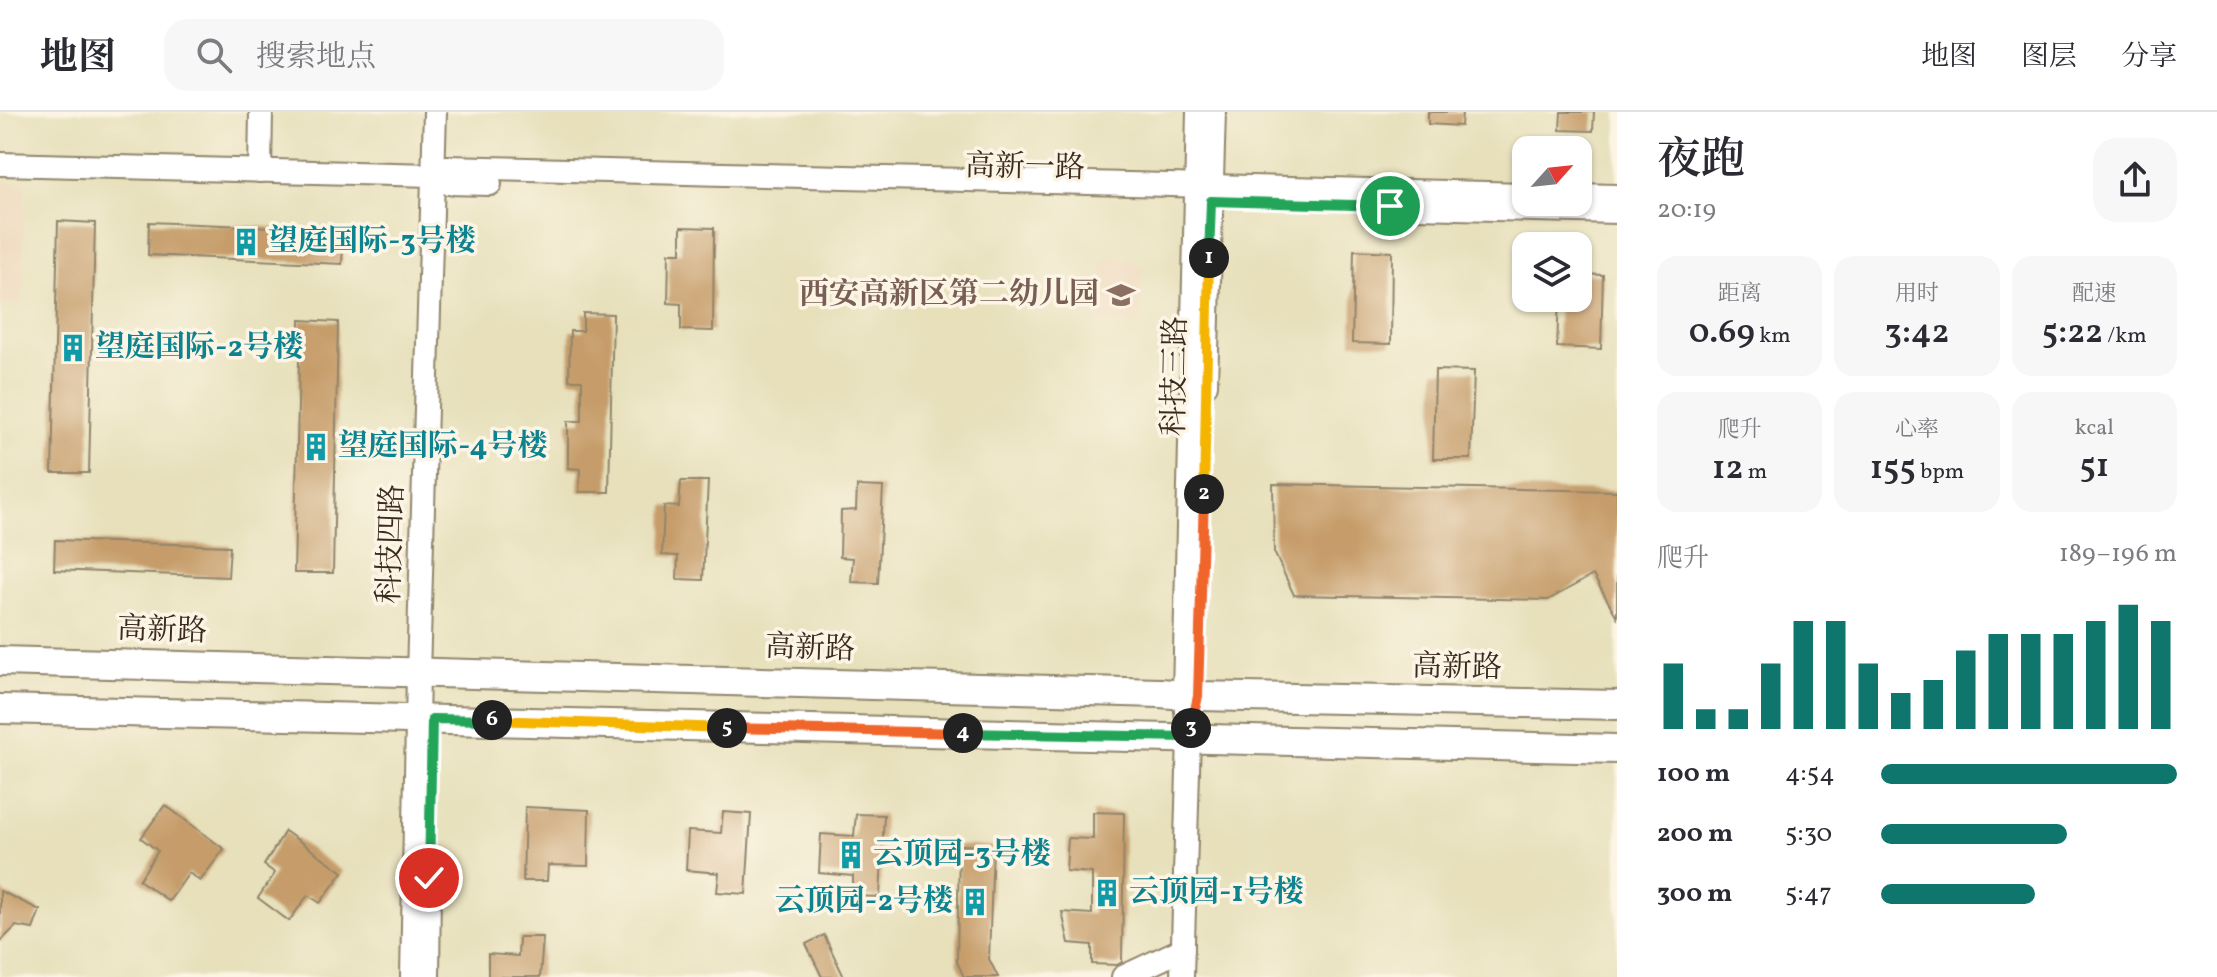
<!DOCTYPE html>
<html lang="zh">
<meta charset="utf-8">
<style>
body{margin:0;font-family:Vollkorn,"Noto Serif SC",serif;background:#f7f7f7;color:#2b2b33;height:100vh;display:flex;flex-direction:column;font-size:30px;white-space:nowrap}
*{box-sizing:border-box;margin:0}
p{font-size:26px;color:#7c7c81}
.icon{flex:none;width:44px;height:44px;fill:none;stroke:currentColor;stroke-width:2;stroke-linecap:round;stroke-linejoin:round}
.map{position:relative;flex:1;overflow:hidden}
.side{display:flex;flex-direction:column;background:#fff;width:600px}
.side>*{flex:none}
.needle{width:52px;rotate:63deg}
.controls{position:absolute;left:1512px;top:24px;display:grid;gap:16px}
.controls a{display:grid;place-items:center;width:80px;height:80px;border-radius:16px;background:#fff;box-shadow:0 2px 6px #0004;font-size:40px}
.pin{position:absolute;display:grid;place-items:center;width:68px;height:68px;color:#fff;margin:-34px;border:4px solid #fff;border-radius:50%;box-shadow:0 2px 8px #0007}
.km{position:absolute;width:40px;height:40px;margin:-20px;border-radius:50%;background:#222;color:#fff;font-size:22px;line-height:40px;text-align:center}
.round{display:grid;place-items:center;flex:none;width:84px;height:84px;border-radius:24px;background:#f7f7f7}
.headline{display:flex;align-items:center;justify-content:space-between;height:136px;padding:0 40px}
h1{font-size:44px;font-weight:600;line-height:60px}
.stats{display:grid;grid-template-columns:repeat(3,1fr);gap:12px;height:136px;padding:8px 40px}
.stats div{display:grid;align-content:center;border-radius:20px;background:#f7f7f7;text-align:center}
.stats b{font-size:34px;font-weight:600}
.stats small{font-size:22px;font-weight:400}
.stats p{font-size:22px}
.chart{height:224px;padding:16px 40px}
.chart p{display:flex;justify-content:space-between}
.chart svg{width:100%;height:144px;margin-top:8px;stroke:#0f766e;stroke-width:6}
ul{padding:0 40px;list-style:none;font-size:26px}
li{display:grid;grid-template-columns:128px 96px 1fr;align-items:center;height:60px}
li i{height:20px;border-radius:10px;background:#0f766e}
header{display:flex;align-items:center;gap:48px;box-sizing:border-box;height:112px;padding:0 40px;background:#fff;border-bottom:2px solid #e1e1e2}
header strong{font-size:38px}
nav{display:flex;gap:44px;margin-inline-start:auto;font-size:28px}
.search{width:560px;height:72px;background:#f7f7f7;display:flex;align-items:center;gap:20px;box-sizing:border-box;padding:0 28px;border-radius:24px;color:#7c7c81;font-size:30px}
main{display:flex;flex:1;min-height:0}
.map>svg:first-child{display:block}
.built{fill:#eed7bb}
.building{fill:#c69d6b}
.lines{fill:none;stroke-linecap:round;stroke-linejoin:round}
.minor-casing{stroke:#91856c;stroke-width:26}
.major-casing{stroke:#91856c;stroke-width:32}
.minor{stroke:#fff;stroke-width:22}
.major{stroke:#fff;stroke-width:28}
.split-1-casing{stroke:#fff;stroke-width:16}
.split-2-casing{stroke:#fff;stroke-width:16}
.split-3-casing{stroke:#fff;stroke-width:16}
.split-4-casing{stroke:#fff;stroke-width:16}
.split-5-casing{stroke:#fff;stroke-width:16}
.split-6-casing{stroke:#fff;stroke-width:16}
.split-7-casing{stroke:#fff;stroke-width:16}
.split-1{stroke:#22a559;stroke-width:10}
.split-2{stroke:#f5b400;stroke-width:10}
.split-3{stroke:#f0652b;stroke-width:10}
.split-4{stroke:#22a559;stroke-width:10}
.split-5{stroke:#f0652b;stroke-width:10}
.split-6{stroke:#f5b400;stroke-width:10}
.split-7{stroke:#22a559;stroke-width:10}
.labels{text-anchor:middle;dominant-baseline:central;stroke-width:7;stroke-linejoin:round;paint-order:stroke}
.street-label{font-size:30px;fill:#3b2a1e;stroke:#fcf5e5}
.culture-label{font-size:30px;font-weight:bold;fill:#0d838f;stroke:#fcf5e5;text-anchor:start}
.education-label{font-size:30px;font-weight:bold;fill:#785e54;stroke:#fcf5e5;text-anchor:end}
</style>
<header>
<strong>地图</strong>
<div class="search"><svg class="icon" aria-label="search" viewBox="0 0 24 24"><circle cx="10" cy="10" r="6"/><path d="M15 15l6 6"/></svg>搜索地点</div>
<nav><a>地图</a><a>图层</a><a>分享</a></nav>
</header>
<main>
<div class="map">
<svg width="1617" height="865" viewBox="0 0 1617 865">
<rect width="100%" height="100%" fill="#fcf5e5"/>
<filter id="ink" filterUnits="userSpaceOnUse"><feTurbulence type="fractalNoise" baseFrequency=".0125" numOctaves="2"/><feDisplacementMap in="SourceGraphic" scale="16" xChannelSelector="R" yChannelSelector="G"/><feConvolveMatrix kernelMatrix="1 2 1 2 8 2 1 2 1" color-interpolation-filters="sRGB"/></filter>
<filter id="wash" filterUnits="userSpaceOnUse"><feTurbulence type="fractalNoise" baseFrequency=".006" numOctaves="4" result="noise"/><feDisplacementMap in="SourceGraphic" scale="32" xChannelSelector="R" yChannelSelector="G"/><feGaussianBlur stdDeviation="1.8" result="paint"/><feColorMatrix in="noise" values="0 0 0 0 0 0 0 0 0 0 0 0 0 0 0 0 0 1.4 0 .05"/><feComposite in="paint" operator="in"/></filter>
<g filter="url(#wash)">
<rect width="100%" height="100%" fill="#e7e0bb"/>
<!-- built -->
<g class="built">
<path d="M0 71H25L22 191H0Z"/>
<path d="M1103 146H1130L1142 156 1140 212 1101 209Z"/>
</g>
<g id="blocks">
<!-- building -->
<g class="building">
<path d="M1428 0H1462L1461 14 1428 12Z"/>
<path d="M1561 0H1594L1593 19 1560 18Z"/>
<path d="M58 109 95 111 89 361H52Z"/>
<path d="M149 110 344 118 342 152 148 143Z"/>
<path d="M681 115 714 116 713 219 681 218V192L668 191 669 141H681Z"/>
<path d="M1354 138 1392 140 1391 232 1352 231Z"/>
<path d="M1578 162 1603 163 1601 237 1557 235 1559 186H1578Z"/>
<path d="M583 201 613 202 609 380H579L580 357 568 356V309H582V268H569L570 219H583Z"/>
<path d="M300 208 338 210 333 461H294Z"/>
<path d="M1435 258 1474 259 1471 347H1433Z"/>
<path d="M681 369H708L703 468 677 467 678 444 662 443 664 394 679 395Z"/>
<path d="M1273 372 1617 379V505L1593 463 1548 488 1294 483 1274 440Z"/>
<path d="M857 374 883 375 878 471 851 470 853 446 840 445 841 399 856 398Z"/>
<path d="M55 428 230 434 228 465 54 458Z"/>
<path d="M165 693 224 737 200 769 189 761 169 789 139 768 158 739 141 726Z"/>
<path d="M525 695 589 698 588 754 548 753 547 769H523Z"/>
<path d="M723 700 751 702 746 782 717 780 719 761 686 758 688 719 721 721Z"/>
<path d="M1093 700 1124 701 1122 850 1117 853 1092 852V833L1069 831 1062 800 1092 802V761L1066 759 1068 726 1093 727Z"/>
<path d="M856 702 884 703 880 785 853 784V764L819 761 821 722 854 724Z"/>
<path d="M285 719 343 760 320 791 308 783 289 809 258 786 275 761 264 753Z"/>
<path d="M959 733 993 734 989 847 998 865H964L957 850Z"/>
<path d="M0 779 40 798 33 817 16 814 0 830Z"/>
<path d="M824 823 844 865H822L806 832Z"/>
<path d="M519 825H543L540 865H488V842L518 844Z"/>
</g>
</g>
</g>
<g filter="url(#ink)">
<use href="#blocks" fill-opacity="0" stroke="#91856c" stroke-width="2"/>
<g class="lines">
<defs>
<g id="minor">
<path d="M0 52 433 63 447 55 1526 82"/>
<path d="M260 59 261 0"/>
<path d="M433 63 447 71 490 72"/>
<path d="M1578 83 1617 84"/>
<path d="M1416 95 1617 100"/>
<path d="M1206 273 1214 0"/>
<path d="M412 865 418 561 435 0"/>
<path d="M428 865 429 777"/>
<path d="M1123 865 1183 837"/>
<path d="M1182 865 1189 625 1184 581 1198 0"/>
</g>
<g id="major">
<path d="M0 549 1160 581 1198 584 1617 593"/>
<path d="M0 597 1617 637"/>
</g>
</defs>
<!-- minor casing -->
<use href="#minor" class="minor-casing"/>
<!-- major casing -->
<use href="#major" class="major-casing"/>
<!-- minor -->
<use href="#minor" class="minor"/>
<!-- major -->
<use href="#major" class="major"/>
</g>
</g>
<g class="lines" filter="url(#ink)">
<defs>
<path id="split-1" d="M1209 146 1211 89 1390 94"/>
<path id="split-2" d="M1204 382 1209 146"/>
<path id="split-3" d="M1191 616 1198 584 1204 382"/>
<path id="split-4" d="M963 621 1189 625 1191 616"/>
<path id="split-5" d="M727 616 963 621"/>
<path id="split-6" d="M492 608 727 616"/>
<path id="split-7" d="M429 766 432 607 492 608"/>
</defs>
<!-- split-1 casing -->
<use href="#split-1" class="split-1-casing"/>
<!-- split-2 casing -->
<use href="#split-2" class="split-2-casing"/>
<!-- split-3 casing -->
<use href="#split-3" class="split-3-casing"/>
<!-- split-4 casing -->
<use href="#split-4" class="split-4-casing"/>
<!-- split-5 casing -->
<use href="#split-5" class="split-5-casing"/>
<!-- split-6 casing -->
<use href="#split-6" class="split-6-casing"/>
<!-- split-7 casing -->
<use href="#split-7" class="split-7-casing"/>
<!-- split-1 -->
<use href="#split-1" class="split-1"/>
<!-- split-2 -->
<use href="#split-2" class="split-2"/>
<!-- split-3 -->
<use href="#split-3" class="split-3"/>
<!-- split-4 -->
<use href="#split-4" class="split-4"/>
<!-- split-5 -->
<use href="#split-5" class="split-5"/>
<!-- split-6 -->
<use href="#split-6" class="split-6"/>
<!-- split-7 -->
<use href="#split-7" class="split-7"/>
</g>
<!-- icons -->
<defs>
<symbol id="building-bare" viewBox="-9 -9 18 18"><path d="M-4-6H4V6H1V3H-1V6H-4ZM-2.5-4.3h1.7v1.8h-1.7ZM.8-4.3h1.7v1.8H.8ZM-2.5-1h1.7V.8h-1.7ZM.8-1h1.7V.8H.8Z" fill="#0f9aa8" stroke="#fcf5e5" stroke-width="2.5" paint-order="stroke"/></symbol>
<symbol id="school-bare" viewBox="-9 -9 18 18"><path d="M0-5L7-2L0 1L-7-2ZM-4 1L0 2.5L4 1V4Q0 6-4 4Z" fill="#8d6e63" stroke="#fcf5e5" stroke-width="2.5" paint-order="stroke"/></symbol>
</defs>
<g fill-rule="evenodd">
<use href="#building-bare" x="226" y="110" width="40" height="40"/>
<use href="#school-bare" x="1101" y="163" width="40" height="40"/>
<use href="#building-bare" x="53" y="216" width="40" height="40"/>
<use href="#building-bare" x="296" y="315" width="40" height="40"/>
<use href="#building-bare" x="831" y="723" width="40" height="40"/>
<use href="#building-bare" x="1087" y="761" width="40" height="40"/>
<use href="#building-bare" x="955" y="770" width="40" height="40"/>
</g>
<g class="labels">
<!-- street labels -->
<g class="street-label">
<text transform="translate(1025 56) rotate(1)">高新一路</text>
<text transform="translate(1176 264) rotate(-89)">科技三路</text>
<text transform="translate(392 432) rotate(-88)">科技四路</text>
<text transform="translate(162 519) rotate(2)">高新路</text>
<text transform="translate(810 537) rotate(2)">高新路</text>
<text transform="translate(1457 556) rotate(1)">高新路</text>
</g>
<!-- culture labels -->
<g class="culture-label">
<text x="268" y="130">望庭国际-3号楼</text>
<text x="95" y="236">望庭国际-2号楼</text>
<text x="338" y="335">望庭国际-4号楼</text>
<text x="873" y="743">云顶园-3号楼</text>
<text x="1129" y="781">云顶园-1号楼</text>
<text x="953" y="790" text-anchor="end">云顶园-2号楼</text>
</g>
<!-- education labels -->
<g class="education-label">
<text x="1099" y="183">西安高新区第二幼儿园</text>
</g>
</g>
</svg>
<div class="controls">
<a><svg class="needle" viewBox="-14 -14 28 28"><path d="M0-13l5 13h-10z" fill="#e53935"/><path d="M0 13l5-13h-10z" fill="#7c7c81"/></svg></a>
<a><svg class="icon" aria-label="layers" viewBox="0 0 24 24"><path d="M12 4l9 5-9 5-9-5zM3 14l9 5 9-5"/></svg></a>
</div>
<div class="pin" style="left:1390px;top:94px;background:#1e9e55"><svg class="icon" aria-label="arrive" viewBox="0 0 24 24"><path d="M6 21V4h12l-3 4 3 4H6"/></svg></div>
<div class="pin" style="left:429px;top:766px;background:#d93025"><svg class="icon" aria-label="check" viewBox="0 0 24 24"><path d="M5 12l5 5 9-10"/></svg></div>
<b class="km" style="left:1209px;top:146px">1</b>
<b class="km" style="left:1204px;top:382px">2</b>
<b class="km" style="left:1191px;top:616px">3</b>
<b class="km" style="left:963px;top:621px">4</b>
<b class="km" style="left:727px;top:616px">5</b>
<b class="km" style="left:492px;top:608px">6</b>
</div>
<section class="side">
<div class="headline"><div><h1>夜跑</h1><p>20:19</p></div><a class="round"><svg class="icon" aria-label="share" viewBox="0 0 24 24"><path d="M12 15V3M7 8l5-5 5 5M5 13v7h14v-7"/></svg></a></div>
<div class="stats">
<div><p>距离</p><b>0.69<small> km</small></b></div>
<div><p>用时</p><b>3:42</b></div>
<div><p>配速</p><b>5:22<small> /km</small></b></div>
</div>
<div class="stats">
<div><p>爬升</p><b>12<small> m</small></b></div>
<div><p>心率</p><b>155<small> bpm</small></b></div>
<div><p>kcal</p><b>51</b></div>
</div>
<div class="chart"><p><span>爬升</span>189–196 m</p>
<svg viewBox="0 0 160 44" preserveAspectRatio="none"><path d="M5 44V24M15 44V38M25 44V38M35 44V24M45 44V11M55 44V11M65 44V24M75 44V33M85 44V29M95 44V20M105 44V15M115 44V15M125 44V15M135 44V11M145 44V6M155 44V11"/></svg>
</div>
<ul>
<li><b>100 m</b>4:54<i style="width:100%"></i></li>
<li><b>200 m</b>5:30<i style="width:63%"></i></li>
<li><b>300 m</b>5:47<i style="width:52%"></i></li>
</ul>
</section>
</main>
